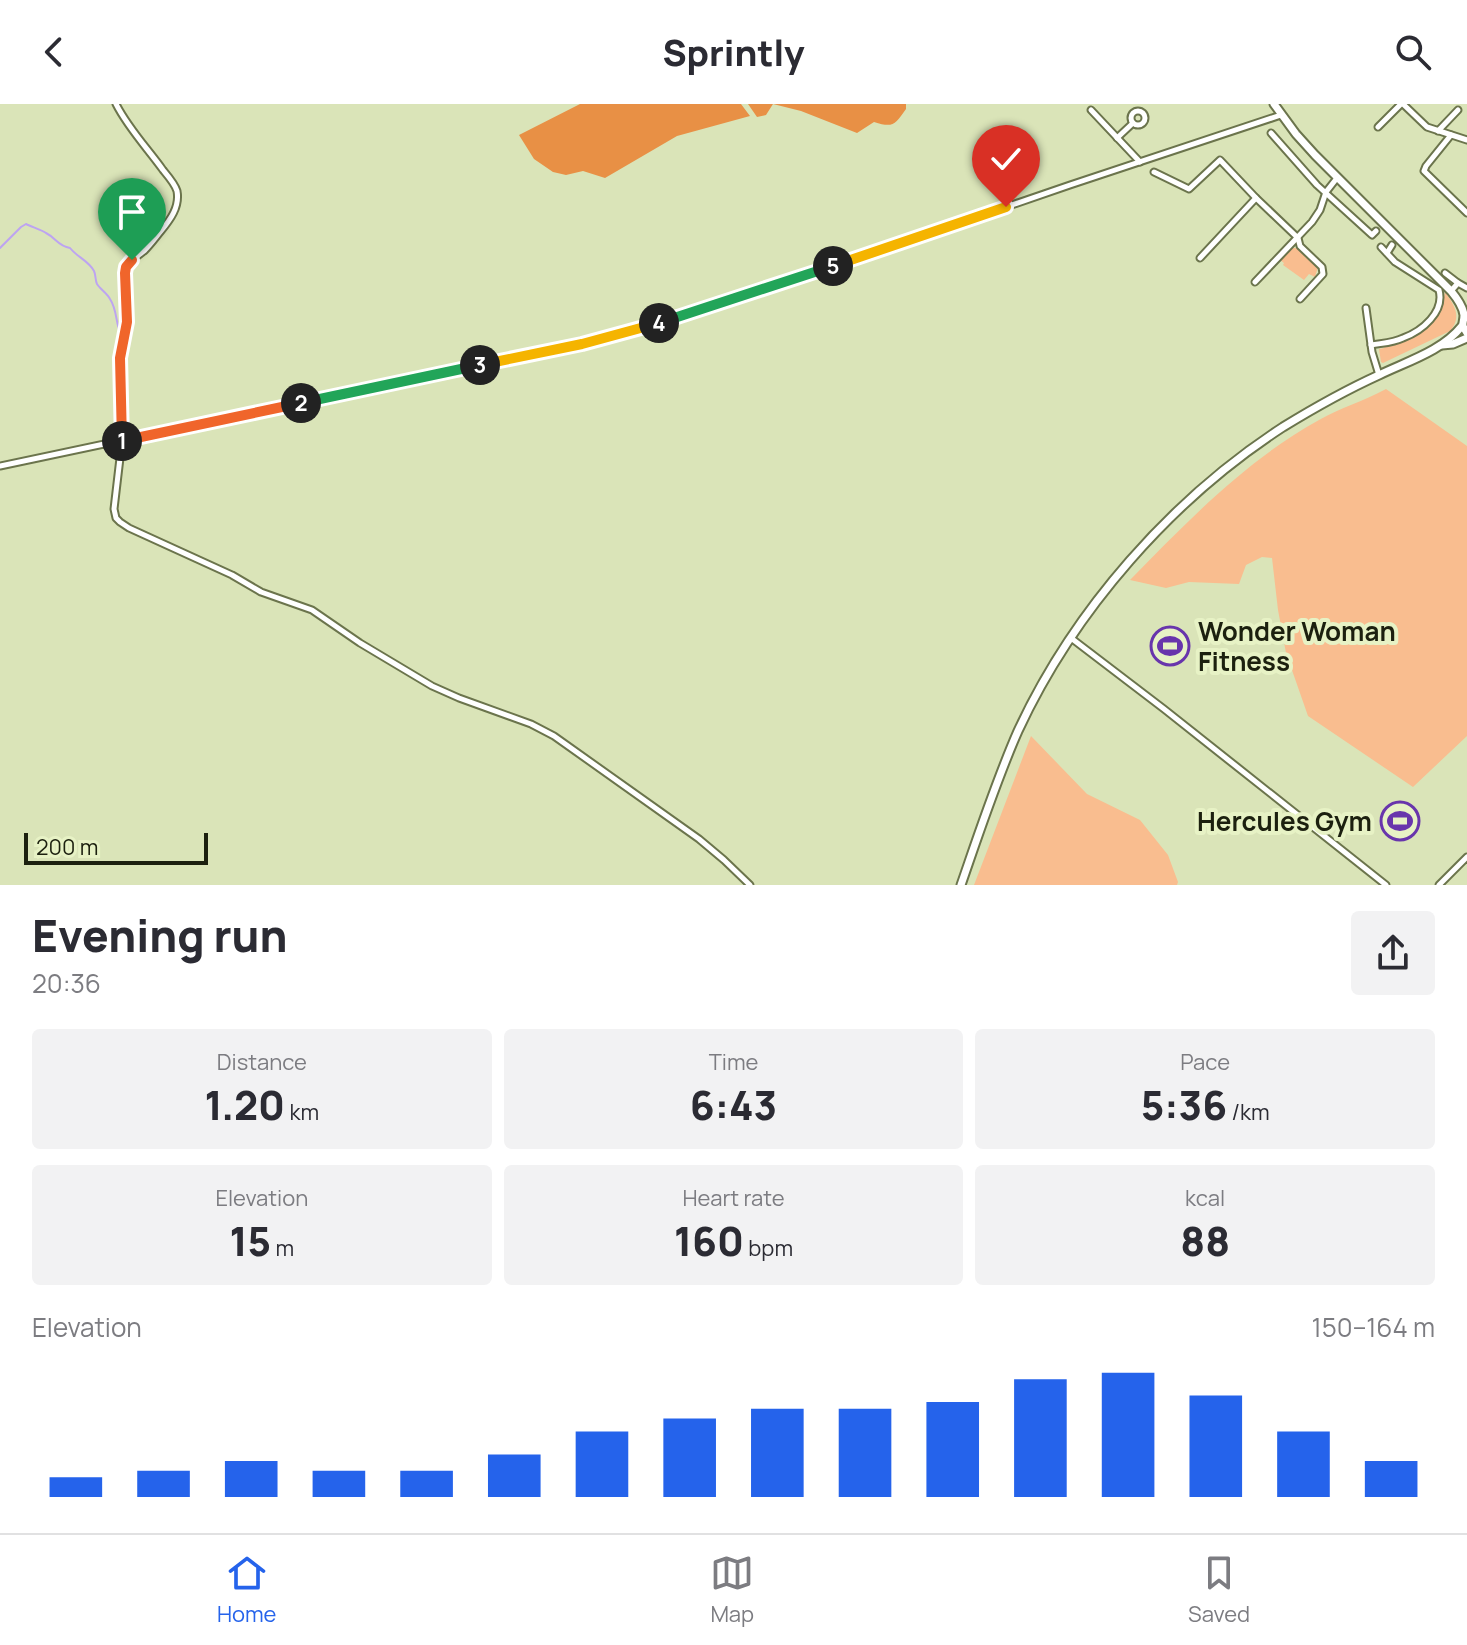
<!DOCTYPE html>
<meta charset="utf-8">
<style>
body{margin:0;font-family:Manrope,sans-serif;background:#f2f2f3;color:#2b2b33;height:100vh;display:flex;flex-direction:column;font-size:30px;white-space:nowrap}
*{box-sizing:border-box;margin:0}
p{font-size:26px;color:#7c7c81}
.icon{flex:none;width:44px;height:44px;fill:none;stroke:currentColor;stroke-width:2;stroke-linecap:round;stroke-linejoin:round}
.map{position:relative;height:781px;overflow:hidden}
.side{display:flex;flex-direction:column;background:#fff;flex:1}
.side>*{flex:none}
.scale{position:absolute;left:24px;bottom:20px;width:184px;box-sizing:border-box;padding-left:8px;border:4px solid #1c200f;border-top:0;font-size:22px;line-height:28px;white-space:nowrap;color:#1c200f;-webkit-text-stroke:6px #e7f2c5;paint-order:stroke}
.pin{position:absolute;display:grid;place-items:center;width:68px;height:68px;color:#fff;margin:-82px -34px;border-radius:50% 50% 50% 0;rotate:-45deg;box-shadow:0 0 8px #0007}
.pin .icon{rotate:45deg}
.km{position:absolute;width:40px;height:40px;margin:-20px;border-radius:50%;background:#222;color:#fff;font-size:22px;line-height:40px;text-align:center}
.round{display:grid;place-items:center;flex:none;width:84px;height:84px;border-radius:8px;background:#f2f2f3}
.head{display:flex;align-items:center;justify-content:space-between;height:136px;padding:0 32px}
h1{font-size:44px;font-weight:800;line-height:60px}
.metrics{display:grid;grid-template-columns:repeat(3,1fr);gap:12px;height:136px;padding:8px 32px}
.metrics div{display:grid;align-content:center;border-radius:8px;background:#f2f2f3;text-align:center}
.metrics b{font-size:40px;font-weight:800}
.metrics small{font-size:22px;font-weight:400}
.metrics p{font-size:22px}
.chart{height:224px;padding:16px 32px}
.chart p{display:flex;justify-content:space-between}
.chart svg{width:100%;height:144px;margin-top:8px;stroke:#2563eb;stroke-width:6}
header{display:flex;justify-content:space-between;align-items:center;height:104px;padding:0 32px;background:#fff;font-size:36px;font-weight:800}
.menu{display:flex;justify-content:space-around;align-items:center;height:112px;border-top:2px solid #e1e1e2;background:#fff;font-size:22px;color:#7c7c81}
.menu a{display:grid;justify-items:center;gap:4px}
.menu .selected{color:#2563eb}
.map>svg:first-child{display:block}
.green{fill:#f9bd8f}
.forest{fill:#e89045}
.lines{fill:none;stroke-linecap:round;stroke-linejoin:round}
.stream{stroke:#bda4f1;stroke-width:2}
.street-casing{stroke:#6b744c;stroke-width:9}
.secondary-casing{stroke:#6b744c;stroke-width:11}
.street{stroke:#fff;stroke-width:5}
.secondary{stroke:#fff;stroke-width:7}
.split-1-casing{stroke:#fff;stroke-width:16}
.split-2-casing{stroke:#fff;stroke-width:16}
.split-3-casing{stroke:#fff;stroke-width:16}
.split-4-casing{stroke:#fff;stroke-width:16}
.split-5-casing{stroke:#fff;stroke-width:16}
.split-6-casing{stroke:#fff;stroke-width:16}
.split-1{stroke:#f0652b;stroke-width:10}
.split-2{stroke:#f0652b;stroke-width:10}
.split-3{stroke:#22a559;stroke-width:10}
.split-4{stroke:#f5b400;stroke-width:10}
.split-5{stroke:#22a559;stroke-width:10}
.split-6{stroke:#f5b400;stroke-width:10}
.labels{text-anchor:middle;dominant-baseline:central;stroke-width:8;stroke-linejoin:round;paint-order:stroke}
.poi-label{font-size:26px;font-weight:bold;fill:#1c200f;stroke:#e7f2c5;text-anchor:start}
</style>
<header><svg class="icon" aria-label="back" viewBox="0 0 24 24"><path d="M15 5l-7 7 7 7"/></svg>Sprintly<svg class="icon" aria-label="search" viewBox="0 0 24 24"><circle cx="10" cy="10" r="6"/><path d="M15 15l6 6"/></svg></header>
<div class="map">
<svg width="1467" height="781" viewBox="0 0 1467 781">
<rect width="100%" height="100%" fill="#dae4b8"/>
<!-- green -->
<g class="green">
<path d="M1292 144H1297L1318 163 1315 173 1309 170 1304 176 1283 161 1284 159 1280 156Z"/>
<path d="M1445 188C1455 202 1462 213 1450 227L1383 259 1381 258 1379 245 1384 244 1385 241C1416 238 1440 219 1445 188Z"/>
<path d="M1386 285 1467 342V632L1413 683 1308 612 1286 549 1278 506 1272 454 1262 453 1246 461 1239 480 1189 478 1166 484 1130 476C1188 417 1245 357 1319 316 1340 304 1364 297 1386 285Z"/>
<path d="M1031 632 1087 690 1140 716 1168 751 1178 778 1177 781H974Z"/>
</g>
<!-- forest -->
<g class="forest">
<path d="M580 0H741L750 12 677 32 605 74 583 67 566 71 553 68 534 55 519 31Z"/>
<path d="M748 0H906V5C895 21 893 24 874 18L857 29 801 7 773 0 766 11 757 13Z"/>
</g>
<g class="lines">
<!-- stream -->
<path class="stream" d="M0 144 21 123 26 120C32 123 42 126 46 129 56 134 58 142 70 144 77 153 89 157 94 167 96 171 95 176 97 180 100 185 107 189 110 195 118 207 115 221 122 232"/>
<defs>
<g id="street">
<path d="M116 0C128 24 148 45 163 66 168 72 175 80 177 87 180 103 170 116 161 127 156 133 151 140 145 146 137 153 128 157 125 169L127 218 120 254 123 312 122 337 114 405 116 414 120 418 129 424 232 471 261 488 312 506 360 539 432 582 459 594 531 620 554 632 699 735 724 756 750 781"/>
<path d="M1403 0 1427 23 1467 36"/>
<path d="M1091 6 1140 58"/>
<circle cx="1138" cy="14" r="7"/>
<path d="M1378 23 1401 0"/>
<path d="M1438 27 1458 6"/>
<path d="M1271 29 1317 81 1372 131 1376 127"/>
<path d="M1451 31 1426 62 1424 67 1467 109"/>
<path d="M1117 34 1133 19"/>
<path d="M1154 68 1189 85 1220 56 1256 94 1298 134 1300 142 1322 163 1323 170 1300 195"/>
<path d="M1387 149 1392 141"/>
<path d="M1200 154 1256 94"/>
<path d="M1445 169 1458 179"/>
<path d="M1255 178 1312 118 1320 106 1326 88 1337 74"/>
<path d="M1451 187 1458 179 1467 184"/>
<path d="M1366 204 1372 248 1379 271"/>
<path d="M1371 241C1382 239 1393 239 1403 234 1422 227 1445 208 1439 186L1395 158 1381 143"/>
<path d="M0 362 620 231 770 184 1070 81 1281 11"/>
<path d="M1071 534 1164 605 1386 781"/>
<path d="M1439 781 1467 753"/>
</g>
<g id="secondary">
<path d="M1274 0 1296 30 1315 51 1451 187C1456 193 1463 203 1464 211 1464 220 1460 219 1467 229"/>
<path d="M1442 241 1453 240 1467 234"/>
<path d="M961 781C979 729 996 677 1018 627 1074 506 1172 395 1283 323 1314 304 1346 286 1379 271 1408 257 1442 247 1462 222"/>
</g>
</defs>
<!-- street casing -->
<use href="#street" class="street-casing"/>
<!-- secondary casing -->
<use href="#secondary" class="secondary-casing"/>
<!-- street -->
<use href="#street" class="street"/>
<!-- secondary -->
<use href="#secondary" class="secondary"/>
</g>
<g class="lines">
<defs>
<path id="split-1" d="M122 337 120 254 127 218 125 169 126 163 132 156"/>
<path id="split-2" d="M122 337 301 299"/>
<path id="split-3" d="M301 299 480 261"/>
<path id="split-4" d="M480 261 582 240 659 219"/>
<path id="split-5" d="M659 219 833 162"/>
<path id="split-6" d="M833 162 1006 103"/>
</defs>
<!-- split-1 casing -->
<use href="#split-1" class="split-1-casing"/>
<!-- split-2 casing -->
<use href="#split-2" class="split-2-casing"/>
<!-- split-3 casing -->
<use href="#split-3" class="split-3-casing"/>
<!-- split-4 casing -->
<use href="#split-4" class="split-4-casing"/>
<!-- split-5 casing -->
<use href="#split-5" class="split-5-casing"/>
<!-- split-6 casing -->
<use href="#split-6" class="split-6-casing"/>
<!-- split-1 -->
<use href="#split-1" class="split-1"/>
<!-- split-2 -->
<use href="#split-2" class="split-2"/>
<!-- split-3 -->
<use href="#split-3" class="split-3"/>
<!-- split-4 -->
<use href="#split-4" class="split-4"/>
<!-- split-5 -->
<use href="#split-5" class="split-5"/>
<!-- split-6 -->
<use href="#split-6" class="split-6"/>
</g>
<!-- icons -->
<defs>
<symbol id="stadium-ring" viewBox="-11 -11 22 22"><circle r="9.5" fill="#e7f2c5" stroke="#6835ac" stroke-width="1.5"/><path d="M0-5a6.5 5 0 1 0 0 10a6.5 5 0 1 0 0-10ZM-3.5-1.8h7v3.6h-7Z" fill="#6835ac"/></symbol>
</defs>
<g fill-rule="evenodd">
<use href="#stadium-ring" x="1148" y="520" width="44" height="44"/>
<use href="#stadium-ring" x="1378" y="695" width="44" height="44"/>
</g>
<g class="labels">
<!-- poi labels -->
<g class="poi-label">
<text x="1198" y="527">Wonder Woman<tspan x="1198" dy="30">Fitness</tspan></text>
<text x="1372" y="717" text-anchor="end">Hercules Gym</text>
</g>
</g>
</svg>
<div class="scale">200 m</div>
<div class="pin" style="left:132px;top:156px;background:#1e9e55"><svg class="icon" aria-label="arrive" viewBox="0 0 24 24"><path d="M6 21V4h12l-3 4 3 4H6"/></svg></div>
<div class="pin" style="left:1006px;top:103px;background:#d93025"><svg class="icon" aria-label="check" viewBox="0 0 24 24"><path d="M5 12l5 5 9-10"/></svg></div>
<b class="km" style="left:122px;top:337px">1</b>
<b class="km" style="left:301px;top:299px">2</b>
<b class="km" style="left:480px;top:261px">3</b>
<b class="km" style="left:659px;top:219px">4</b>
<b class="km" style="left:833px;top:162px">5</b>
</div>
<section class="side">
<div class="head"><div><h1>Evening run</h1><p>20:36</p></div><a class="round"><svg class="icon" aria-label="share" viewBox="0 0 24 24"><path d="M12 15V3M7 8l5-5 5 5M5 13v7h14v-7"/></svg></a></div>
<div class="metrics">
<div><p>Distance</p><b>1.20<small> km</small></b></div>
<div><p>Time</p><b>6:43</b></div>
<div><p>Pace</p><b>5:36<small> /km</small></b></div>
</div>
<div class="metrics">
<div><p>Elevation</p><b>15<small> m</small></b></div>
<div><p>Heart rate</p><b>160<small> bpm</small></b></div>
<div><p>kcal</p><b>88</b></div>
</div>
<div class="chart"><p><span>Elevation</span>150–164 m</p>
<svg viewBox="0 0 160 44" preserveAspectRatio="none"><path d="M5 44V38M15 44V36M25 44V33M35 44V36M45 44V36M55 44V31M65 44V24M75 44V20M85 44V17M95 44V17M105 44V15M115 44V8M125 44V6M135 44V13M145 44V24M155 44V33"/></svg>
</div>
</section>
<nav class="menu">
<a class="selected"><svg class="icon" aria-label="home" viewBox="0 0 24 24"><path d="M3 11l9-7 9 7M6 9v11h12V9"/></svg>Home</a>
<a><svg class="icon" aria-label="map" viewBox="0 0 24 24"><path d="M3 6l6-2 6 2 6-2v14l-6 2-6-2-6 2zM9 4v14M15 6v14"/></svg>Map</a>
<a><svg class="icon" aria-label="saved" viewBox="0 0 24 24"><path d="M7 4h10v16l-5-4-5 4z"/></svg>Saved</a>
</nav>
